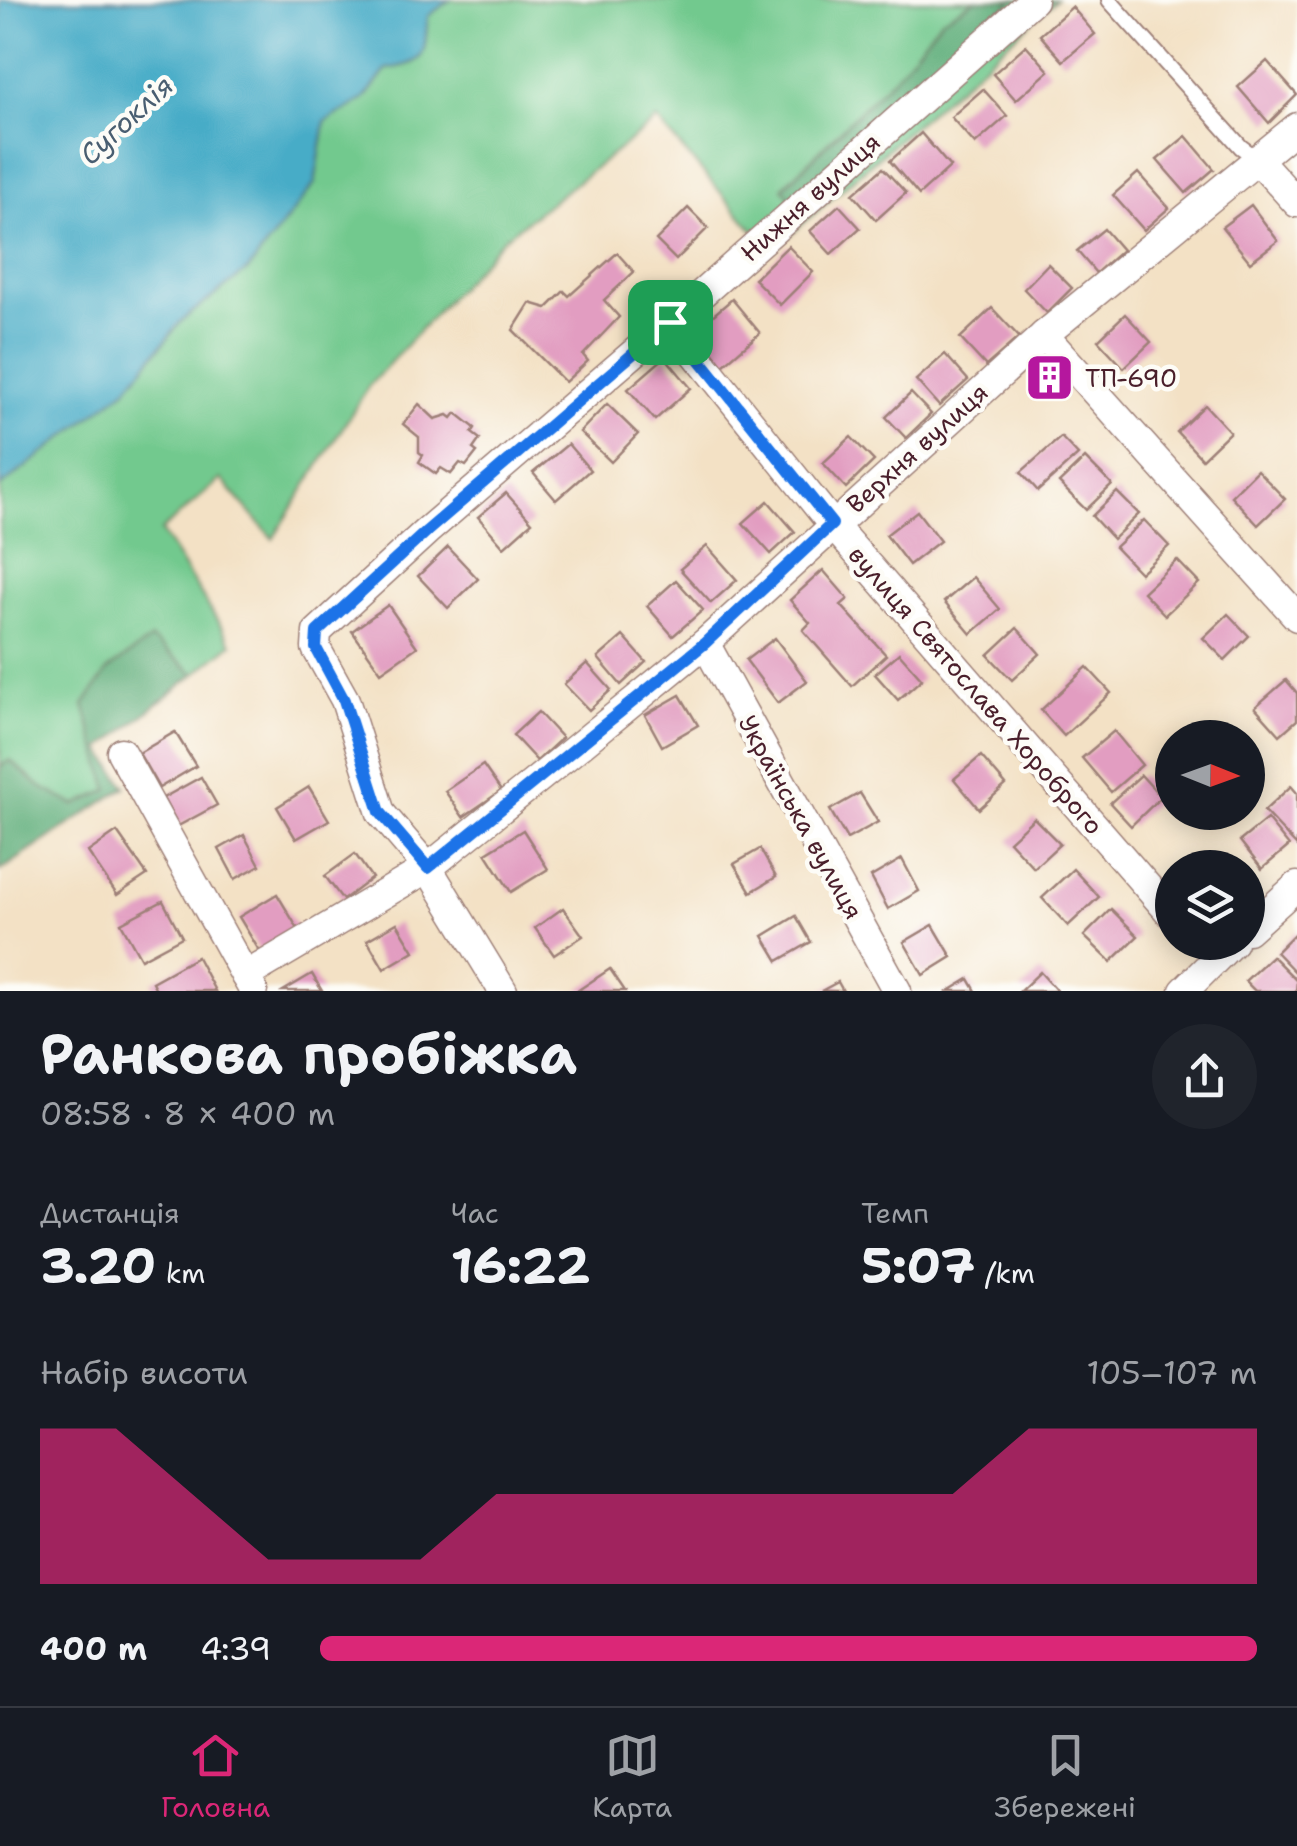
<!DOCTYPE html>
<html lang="uk">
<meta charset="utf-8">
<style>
body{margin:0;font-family:"Shantell Sans",sans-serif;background:#20242c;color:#f1f3f6;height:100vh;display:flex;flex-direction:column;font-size:38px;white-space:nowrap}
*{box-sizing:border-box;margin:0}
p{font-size:32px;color:#9ea1a6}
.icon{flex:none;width:55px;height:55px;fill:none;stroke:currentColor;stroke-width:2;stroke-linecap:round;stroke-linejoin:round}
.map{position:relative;height:991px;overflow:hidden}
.drawer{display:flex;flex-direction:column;background:#171b24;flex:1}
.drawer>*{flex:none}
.needle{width:65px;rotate:91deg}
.fabs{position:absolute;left:1155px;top:720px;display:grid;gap:20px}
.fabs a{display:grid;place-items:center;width:110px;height:110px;border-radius:50%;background:#171b24;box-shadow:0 5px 25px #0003;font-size:50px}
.pin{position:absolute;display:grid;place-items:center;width:85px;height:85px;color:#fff;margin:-42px;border-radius:20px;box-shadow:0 5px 15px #0006}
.round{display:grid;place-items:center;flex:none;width:105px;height:105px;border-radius:52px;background:#20242c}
.head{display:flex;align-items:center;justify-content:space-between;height:170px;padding:0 40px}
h1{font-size:55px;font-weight:700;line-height:75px}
.figures{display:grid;grid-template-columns:repeat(3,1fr);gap:15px;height:170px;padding:10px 40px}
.figures div{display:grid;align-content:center}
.figures b{font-size:50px;font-weight:700}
.figures small{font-size:28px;font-weight:400}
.figures p{font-size:28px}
.chart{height:280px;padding:20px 40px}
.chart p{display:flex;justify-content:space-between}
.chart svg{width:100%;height:180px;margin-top:10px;fill:#db2777;opacity:.7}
ul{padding:0 40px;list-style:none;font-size:32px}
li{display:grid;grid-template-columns:160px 120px 1fr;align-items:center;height:75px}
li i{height:25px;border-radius:12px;background:#db2777}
.tab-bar{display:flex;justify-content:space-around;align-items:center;height:140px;border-top:2px solid #363941;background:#171b24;font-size:28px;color:#9ea1a6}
.tab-bar a{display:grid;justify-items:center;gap:5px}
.tab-bar .selected{color:#db2777}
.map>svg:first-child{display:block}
.green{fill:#72c98e;stroke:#5e745c;stroke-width:2.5}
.forest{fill:#5dad79;stroke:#546652;stroke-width:2.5}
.water{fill:#47acc7;stroke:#486679;stroke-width:2.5}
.building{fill:#e29dc1}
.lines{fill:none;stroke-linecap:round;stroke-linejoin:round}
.service-casing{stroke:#9e8078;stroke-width:18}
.minor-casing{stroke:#9e8078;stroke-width:31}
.service{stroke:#fff;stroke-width:14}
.minor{stroke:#fff;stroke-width:28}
.route-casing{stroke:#fff;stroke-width:20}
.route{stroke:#1a73e8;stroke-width:12}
.labels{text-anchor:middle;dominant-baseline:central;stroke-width:9;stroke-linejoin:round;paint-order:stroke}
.street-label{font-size:25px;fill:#4a1f2b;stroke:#fdfcf7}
.poi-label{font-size:25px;fill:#4a1f2b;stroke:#fdfcf7;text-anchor:start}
.water-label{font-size:28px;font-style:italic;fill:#495e71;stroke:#fdfcf7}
</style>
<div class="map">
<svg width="1297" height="991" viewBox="0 0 1297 991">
<rect width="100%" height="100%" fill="#fdfcf7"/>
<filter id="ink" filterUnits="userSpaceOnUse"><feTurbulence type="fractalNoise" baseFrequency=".01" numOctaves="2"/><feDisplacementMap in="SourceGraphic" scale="20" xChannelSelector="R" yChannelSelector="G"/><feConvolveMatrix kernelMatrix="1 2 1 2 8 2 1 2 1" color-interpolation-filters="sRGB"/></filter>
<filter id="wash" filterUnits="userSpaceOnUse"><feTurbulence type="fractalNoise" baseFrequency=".0048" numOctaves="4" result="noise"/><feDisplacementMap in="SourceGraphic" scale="40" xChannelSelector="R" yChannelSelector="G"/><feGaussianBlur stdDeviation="2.25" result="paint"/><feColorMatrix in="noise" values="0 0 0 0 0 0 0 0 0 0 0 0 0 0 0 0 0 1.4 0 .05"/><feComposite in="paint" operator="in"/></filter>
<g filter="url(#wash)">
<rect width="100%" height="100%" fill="#f3e1c5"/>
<!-- green -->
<path class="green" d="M450 0H975L941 20 900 71 783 187 795 205 967 36 1014 0H1056L772 251 657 120 503 239 368 387 273 539 221 479 161 531 232 644 195 674 151 639 84 705 110 790 75 805 39 786 10 760 0 767V487L127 388 182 320 248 270 315 183 325 122 364 99 387 69C430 63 423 55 428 16Z"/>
<!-- forest -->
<g class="forest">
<path d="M975 0H1014L967 36 795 205 783 188 900 71 941 20Z"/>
<path d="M151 639 195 674 101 749 126 787 0 871V767L10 760 39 786 75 805 109 790 84 705 108 670Z"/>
</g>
<!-- water -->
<path class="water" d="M0 0H450L428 16C423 56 430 62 387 69L364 99 325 122 315 183 248 270 182 320 127 388 0 487Z"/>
<g id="blocks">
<!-- building -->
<g class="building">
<path d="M1072 7 1095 34 1063 61 1040 35Z"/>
<path d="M1026 45 1049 71 1016 100 993 74Z"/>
<path d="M1267 61 1297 95 1269 123 1238 87Z"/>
<path d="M983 89 1007 116 975 144 951 117Z"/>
<path d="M921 133 950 167 919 195 890 161Z"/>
<path d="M1186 136 1214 169 1186 193 1157 160Z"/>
<path d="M883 168 906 193 876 220 853 194Z"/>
<path d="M1138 173 1169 208 1144 230 1113 195Z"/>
<path d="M839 205 860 228 831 254 810 231Z"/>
<path d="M1251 205 1278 241 1250 262 1222 227Z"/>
<path d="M688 208 708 228 676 260 656 240Z"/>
<path d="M1104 229 1122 250 1096 273 1077 251Z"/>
<path d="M788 246 813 272 780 305 754 279Z"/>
<path d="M617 253 634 272 604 300 619 317 583 355 588 361 565 382 513 330 530 303 547 308 564 291 569 296Z"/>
<path d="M1048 264 1072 288 1047 313 1024 289Z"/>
<path d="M732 299 760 333 723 365 695 331Z"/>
<path d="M992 308 1019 337 986 366 960 338Z"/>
<path d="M1125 314 1151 342 1124 368 1098 340Z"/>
<path d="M945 354 968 380 939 406 916 380Z"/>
<path d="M665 357 691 388 655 420 628 389Z"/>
<path d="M1048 369 1058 381 1051 387 1041 375Z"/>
<path d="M911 393 931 414 906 438 886 417Z"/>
<path d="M419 404 435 419 448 415 452 418 456 413 475 428 472 433 480 439 473 449 477 452 466 466 460 463 451 474 441 468 436 474 419 462 423 455 419 452V437L403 424Z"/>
<path d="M607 404 638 434 611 462 580 432Z"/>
<path d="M1205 405 1230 432 1202 459 1177 432Z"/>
<path d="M851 437 874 461 846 488 823 463Z"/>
<path d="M1061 437 1078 455 1038 491 1021 472Z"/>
<path d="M568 444 590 470 556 500 533 473Z"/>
<path d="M1085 458 1112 485 1086 510 1059 483Z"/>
<path d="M1257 470 1285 499 1258 525 1231 496Z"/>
<path d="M1117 492 1139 514 1113 539 1092 516Z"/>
<path d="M506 493 532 522 504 547 478 517Z"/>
<path d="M768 501 795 532 771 554 743 523Z"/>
<path d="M917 511 940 541 909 565 886 535Z"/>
<path d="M1144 520 1169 546 1140 573 1115 547Z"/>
<path d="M707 546 737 580 711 603 680 569Z"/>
<path d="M448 547 478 579 448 608 418 576Z"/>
<path d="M1177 560 1199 583 1165 615 1143 592Z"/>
<path d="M823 570 848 599 841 605 886 655 852 686 803 630 810 623 790 600Z"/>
<path d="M973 577 1000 609 971 634 944 602Z"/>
<path d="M676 580 703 610 673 636 647 606Z"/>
<path d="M388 605 417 647 381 672 352 631Z"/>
<path d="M1228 614 1249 636 1225 660 1203 638Z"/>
<path d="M1017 628 1040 654 1012 680 988 655Z"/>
<path d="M623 636 646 662 621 685 598 658Z"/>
<path d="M775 638 807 681 778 703 746 660Z"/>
<path d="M899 653 922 679 898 700 875 674Z"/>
<path d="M587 663 611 690 589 710 564 684Z"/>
<path d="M1087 667 1111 693 1064 736 1041 710Z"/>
<path d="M1286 680 1297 693V720L1280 735 1255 707Z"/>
<path d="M680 695 698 725 662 746 645 715Z"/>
<path d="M538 712 562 738 537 761 513 735Z"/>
<path d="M1114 731 1142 765 1111 792 1082 758Z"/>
<path d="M175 732 196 766 159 788 139 753Z"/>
<path d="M981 756 1006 785 979 809 954 779Z"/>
<path d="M483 765 501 791 463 817 445 791Z"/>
<path d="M1141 775 1161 797 1131 826 1110 803Z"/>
<path d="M201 777 217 805 178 826 163 798Z"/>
<path d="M1291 786 1297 793V846L1264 811Z"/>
<path d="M309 787 329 820 296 839 277 807Z"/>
<path d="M860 793 878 822 847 839 830 810Z"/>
<path d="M1034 818 1060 844 1034 868 1009 841Z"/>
<path d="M1267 819 1289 846 1262 869 1240 841Z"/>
<path d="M523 830 548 869 511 892 486 853Z"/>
<path d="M117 832 147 875 117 895 88 852Z"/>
<path d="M244 835 260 865 235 879 219 849Z"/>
<path d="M760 849 776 877 751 892 734 864Z"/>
<path d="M355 854 372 878 343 900 325 876Z"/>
<path d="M902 859 919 891 888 909 871 877Z"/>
<path d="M1073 869 1099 897 1068 926 1042 898Z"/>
<path d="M277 894 298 929 260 952 239 917Z"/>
<path d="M163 901 182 937 141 959 121 923Z"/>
<path d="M563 908 583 936 554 955 535 928Z"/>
<path d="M1111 909 1138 936 1111 962 1084 936Z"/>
<path d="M796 916 811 942 778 961 763 936Z"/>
<path d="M397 923 414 951 384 969 367 940Z"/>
<path d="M933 925 952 957 923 975 904 942Z"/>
<path d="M1297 931V974L1276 952Z"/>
<path d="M1272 956 1297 981 1296 991H1255L1245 981Z"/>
<path d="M197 957 215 991H157L152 982Z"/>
<path d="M610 969 625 991H577Z"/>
<path d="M1040 972 1057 991H1020Z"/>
<path d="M312 974 322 991H283Z"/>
<path d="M969 979 976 991H949Z"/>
<path d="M838 982 843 991H821Z"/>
</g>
</g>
</g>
<g filter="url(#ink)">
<use href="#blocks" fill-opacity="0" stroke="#9e8078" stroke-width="2.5"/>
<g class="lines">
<defs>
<path id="service" d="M1109 0 1241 147 1259 160"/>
<g id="minor">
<path d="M1259 161 1297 203"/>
<path d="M670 322 832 524 1172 915"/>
<path d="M1044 335 1297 617"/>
<path d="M705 643 897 991"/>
<path d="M121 752 253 990"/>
<path d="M1248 930 1297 886"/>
<path d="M245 976 428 868 568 755 705 643 1044 335 1297 127"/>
<path d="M503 991 428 868 381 813 345 700 316 648 317 632 427 531 670 322 1033 0"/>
<path d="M1184 991 1233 942"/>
</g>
</defs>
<!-- service casing -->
<use href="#service" class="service-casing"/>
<!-- minor casing -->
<use href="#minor" class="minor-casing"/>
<!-- service -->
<use href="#service" class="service"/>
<!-- minor -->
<use href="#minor" class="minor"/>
</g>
</g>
<g class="lines" filter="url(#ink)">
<defs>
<path id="route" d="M670 322 832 524 705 643 428 868 380 812 344 700 316 648 317 632 427 531Z"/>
</defs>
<!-- route casing -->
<use href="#route" class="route-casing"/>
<!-- route -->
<use href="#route" class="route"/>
</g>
<!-- icons -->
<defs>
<symbol id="building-square" viewBox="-11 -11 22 22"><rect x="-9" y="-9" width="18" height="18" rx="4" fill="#b5179e" stroke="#fdfcf7"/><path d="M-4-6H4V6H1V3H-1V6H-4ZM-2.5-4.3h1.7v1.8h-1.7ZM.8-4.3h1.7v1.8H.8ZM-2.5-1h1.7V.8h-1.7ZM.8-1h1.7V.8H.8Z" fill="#fff"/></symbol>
</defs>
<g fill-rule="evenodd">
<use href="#building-square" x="1022" y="350" width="55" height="55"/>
</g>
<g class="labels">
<!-- street labels -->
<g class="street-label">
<text transform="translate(810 197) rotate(-42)">Нижня вулиця</text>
<text transform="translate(917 448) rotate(-42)">Верхня вулиця</text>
<text transform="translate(976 690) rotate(49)">вулиця Святослава Хороброго</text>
<text transform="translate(801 817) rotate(61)">Українська вулиця</text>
</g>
<!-- poi labels -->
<g class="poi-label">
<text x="1085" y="378">ТП-690</text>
</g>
<!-- water labels -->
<g class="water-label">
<text transform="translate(126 120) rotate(-43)">Сугоклія</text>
</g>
</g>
</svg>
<div class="fabs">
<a><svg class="needle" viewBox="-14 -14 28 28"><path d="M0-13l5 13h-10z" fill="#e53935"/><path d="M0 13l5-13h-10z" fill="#9ea1a6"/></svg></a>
<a><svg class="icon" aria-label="layers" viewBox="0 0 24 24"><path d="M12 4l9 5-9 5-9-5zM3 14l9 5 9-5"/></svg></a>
</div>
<div class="pin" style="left:670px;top:322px;background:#1e9e55"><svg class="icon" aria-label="arrive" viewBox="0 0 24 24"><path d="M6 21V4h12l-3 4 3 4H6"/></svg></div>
</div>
<section class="drawer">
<div class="head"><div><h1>Ранкова пробіжка</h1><p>08:58 · 8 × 400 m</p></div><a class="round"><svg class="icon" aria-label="share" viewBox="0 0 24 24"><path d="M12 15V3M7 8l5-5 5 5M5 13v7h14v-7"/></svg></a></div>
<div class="figures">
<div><p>Дистанція</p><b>3.20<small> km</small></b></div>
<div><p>Час</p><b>16:22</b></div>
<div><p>Темп</p><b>5:07<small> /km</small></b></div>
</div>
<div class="chart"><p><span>Набір висоти</span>105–107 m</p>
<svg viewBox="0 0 160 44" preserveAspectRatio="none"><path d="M0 44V6L10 6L20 22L30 38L40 38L50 38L60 22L70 22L80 22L90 22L100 22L110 22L120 22L130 6L140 6L150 6L160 6V44z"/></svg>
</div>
<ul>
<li><b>400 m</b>4:39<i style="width:100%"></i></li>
</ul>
</section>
<nav class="tab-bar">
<a class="selected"><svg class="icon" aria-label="home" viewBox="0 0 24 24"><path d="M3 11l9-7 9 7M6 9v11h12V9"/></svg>Головна</a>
<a><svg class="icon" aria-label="map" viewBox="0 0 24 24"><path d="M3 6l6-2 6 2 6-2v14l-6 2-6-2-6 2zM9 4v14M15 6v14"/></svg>Карта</a>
<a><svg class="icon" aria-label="saved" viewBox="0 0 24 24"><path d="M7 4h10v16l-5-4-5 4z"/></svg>Збережені</a>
</nav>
